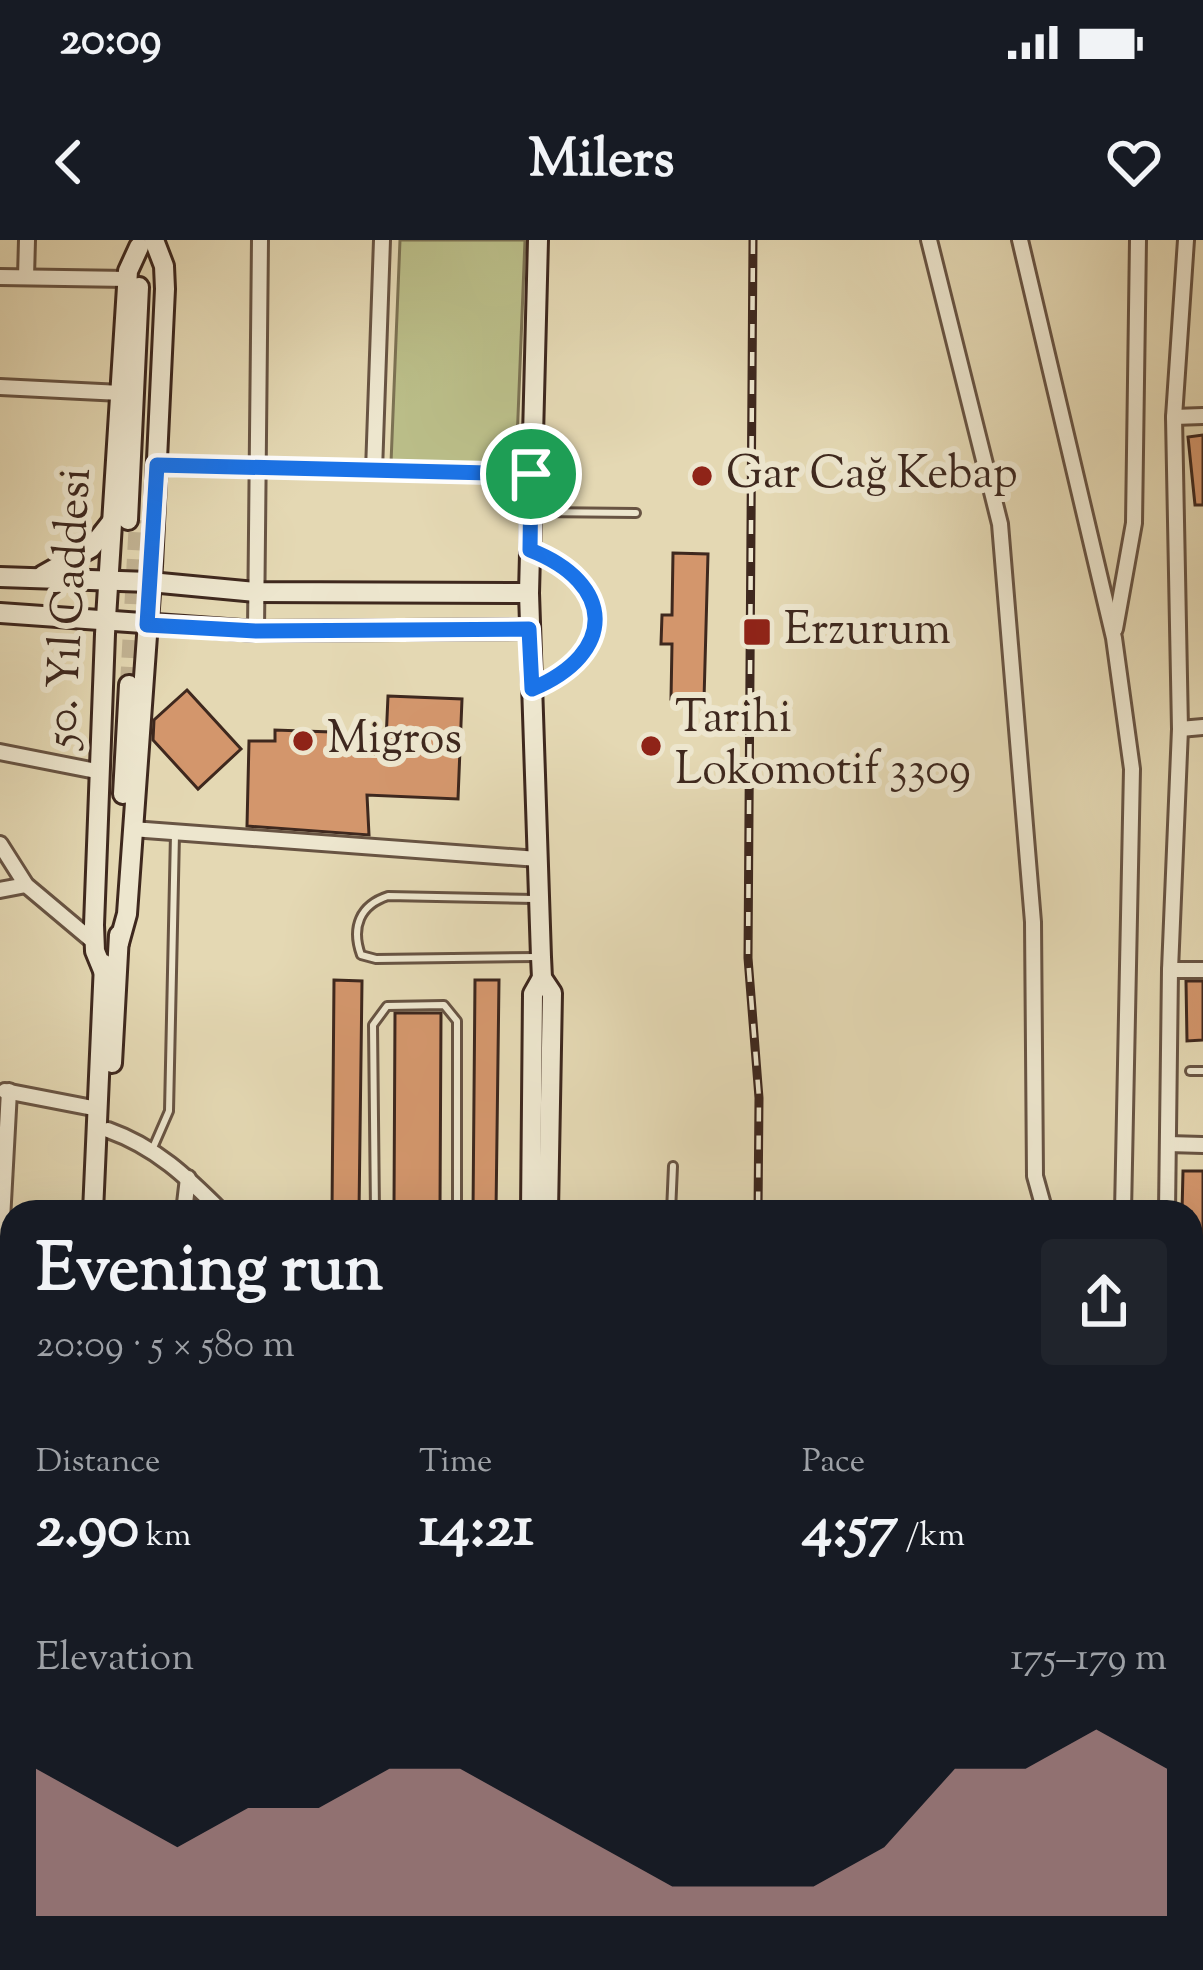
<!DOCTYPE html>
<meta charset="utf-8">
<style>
body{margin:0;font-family:"Sorts Mill Goudy",serif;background:#20242c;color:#f1f3f6;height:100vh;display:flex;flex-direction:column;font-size:45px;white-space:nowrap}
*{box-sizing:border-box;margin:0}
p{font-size:39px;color:#9ea1a6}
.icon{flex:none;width:66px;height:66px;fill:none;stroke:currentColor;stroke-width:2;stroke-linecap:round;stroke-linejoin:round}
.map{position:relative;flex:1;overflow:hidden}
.drawer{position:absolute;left:0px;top:960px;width:1203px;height:771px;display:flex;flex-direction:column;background:#171b24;border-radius:36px 36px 0 0;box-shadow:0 12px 48px #0002}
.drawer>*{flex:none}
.pin{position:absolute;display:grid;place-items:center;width:102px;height:102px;color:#fff;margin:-51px;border:6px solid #fff;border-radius:50%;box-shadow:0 3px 12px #0007}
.round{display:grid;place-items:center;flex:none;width:126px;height:126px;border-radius:12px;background:#20242c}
.overview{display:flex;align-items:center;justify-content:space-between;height:204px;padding:0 36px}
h1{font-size:66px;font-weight:700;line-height:90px}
.figures{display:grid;grid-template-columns:repeat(3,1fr);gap:18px;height:204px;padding:12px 36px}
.figures div{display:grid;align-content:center}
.figures b{font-size:60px;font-weight:700}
.figures small{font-size:33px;font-weight:400}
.figures p{font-size:33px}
.chart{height:336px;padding:24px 36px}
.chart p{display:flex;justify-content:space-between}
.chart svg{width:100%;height:216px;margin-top:12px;fill:#c59692;opacity:.7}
.status{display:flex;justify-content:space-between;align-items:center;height:84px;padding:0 60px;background:#171b24;direction:ltr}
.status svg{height:33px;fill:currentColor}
header{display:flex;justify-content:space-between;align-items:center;height:156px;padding:0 36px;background:#171b24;font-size:54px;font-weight:700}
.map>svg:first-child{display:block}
.green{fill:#babd88;stroke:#7c7253;stroke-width:3}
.building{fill:#d3966c;stroke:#3e281e;stroke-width:3}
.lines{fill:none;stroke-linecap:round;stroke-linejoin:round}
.secondary-tunnel{stroke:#c3b595;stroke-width:18;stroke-dasharray:18 9;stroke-linecap:butt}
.lane-casing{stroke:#685443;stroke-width:12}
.street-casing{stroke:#685443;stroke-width:20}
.secondary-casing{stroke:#3e281e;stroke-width:24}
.path{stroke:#3e281e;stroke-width:3;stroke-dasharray:3 6;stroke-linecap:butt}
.lane{stroke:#ede6ce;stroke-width:6}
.street{stroke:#ede6ce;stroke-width:14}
.secondary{stroke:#ede6ce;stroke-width:18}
.rail-casing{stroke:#3e281e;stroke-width:9}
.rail{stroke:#ede6ce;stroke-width:4.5;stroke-dasharray:14;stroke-linecap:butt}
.route-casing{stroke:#fff;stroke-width:24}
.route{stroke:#1a73e8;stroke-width:15}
.poi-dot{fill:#8f2418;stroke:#ede6ce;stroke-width:4.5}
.labels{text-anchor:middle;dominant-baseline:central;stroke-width:12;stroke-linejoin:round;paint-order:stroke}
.poi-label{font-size:45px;fill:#3e281e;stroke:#ede6ce;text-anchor:start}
.street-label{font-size:45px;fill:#3e281e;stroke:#ede6ce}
</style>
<div class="status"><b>20:09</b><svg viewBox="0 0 49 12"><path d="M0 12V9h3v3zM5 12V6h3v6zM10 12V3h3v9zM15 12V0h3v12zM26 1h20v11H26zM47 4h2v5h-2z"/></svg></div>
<header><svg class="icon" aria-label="back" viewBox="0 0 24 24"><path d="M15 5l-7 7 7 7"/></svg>Milers<svg class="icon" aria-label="heart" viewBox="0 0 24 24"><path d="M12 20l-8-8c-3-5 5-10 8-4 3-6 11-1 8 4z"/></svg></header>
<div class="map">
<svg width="1203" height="1730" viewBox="0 0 1203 1730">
<rect width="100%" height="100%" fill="#e4d8b3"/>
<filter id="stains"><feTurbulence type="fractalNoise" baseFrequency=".00167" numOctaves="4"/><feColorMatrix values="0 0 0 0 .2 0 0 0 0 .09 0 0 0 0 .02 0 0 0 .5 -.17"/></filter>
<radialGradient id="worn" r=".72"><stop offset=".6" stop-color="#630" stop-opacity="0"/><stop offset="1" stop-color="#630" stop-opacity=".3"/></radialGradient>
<!-- green -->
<path class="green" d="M400 0H525L516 227 391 223Z"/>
<!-- building -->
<g class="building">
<path d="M1203 195V265H1195L1188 197Z"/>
<path d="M673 313 708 314 704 460 671 459 672 404H661L662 375H672Z"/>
<path d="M187 450 241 509 198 549 153 500 154 480Z"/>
<path d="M388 456 462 459 458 559 367 555 369 595 247 586 249 501H275V490L331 492 330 499 386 501Z"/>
<path d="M334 740 362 741 359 972H332Z"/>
<path d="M475 740H499L496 972H473Z"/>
<path d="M1186 741H1203V800L1187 801Z"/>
<path d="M395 773H441L440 967H394Z"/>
<path d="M1183 931H1203V1070H1191V972H1182Z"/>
<rect x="1191" y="1107" width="12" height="89"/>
<rect x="1191" y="1423" width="12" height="56"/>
</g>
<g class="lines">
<!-- secondary-tunnel -->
<path class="secondary-tunnel" d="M129 445 138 280"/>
<defs>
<g id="lane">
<path d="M537 272 636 273"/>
<path d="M533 312C614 343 617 414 536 448"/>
<path d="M534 659 388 656C360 665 351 687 361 715L376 719 537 717"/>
<path d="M1190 831H1203"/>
<path d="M152 910 169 871 175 594"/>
<path d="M375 972 373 785 387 766 444 765 457 781V972"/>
<path d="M671 972 673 926"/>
<path d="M47 1730 49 1719"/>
<path d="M661 1730V1719"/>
</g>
<g id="street">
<path d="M929 0 1000 284 1033 682 1035 936 1045 972"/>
<path d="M1020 0 1114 398 1132 529 1123 972"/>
<path d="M0 37 128 39"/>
<path d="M26 37 27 0"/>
<path d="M0 147 121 153"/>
<path d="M1174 177 1203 176"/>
<path d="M157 225 531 234"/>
<path d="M374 231 382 0"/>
<path d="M1115 389 1134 283 1138 0"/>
<path d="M256 391 260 0"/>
<path d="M1180 489 1203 487"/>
<path d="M0 512 101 532"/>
<path d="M132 589 538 619"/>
<path d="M0 604 26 645 95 703"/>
<path d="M0 650 26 645"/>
<path d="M1170 730H1203"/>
<path d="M5 851 98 869"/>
<path d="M108 890C156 907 187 937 222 972"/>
<path d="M1168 904 1203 905"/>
<path d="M184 972 188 938"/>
<path d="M1167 972 1170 730 1180 489 1174 177 1186 0"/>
<path d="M0 1017 9 851"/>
<path d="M1191 1096 1203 1095"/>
<path d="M0 1109 12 1110"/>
<path d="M0 1576 12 1572"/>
<path d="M1147 1730 1148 1719"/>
</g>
<g id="secondary">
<path d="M538 0 529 353 541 717 542 738 552 753 548 972"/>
<path d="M128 280 139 47"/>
<path d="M43 335 91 308 113 280"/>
<path d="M0 337 150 342 256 352 529 353"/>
<path d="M0 373 256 391 529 389"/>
<path d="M123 554 129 445"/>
<path d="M119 703 127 674 152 326 165 49 164 26 154 0"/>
<path d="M104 733 95 711 94 685 105 394 128 31 139 7"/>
<path d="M112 823 119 695"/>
<path d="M93 972 104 724"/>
<path d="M531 972 533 754 542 738"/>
<path d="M1191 1339H1203"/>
<path d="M1191 1358 1203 1359"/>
<path d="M0 1395 12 1386"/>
<path d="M0 1424 12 1430"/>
<path d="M0 1653 12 1586"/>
<path d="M544 1719 545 1730"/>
<path d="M561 1719 562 1730"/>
<path d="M6 1730 12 1690"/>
</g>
</defs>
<!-- lane casing -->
<use href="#lane" class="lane-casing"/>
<!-- street casing -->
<use href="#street" class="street-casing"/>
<!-- secondary casing -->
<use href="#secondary" class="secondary-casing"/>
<!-- path -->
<path class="path" d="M1192 1321 1203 1309"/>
<!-- lane -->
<use href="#lane" class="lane"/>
<!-- street -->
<use href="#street" class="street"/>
<!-- secondary -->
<use href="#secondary" class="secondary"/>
<defs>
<g id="rail">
<path d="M753 0 748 718 759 858 758 972"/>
<path d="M751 1730V1719"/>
</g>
</defs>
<!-- rail casing -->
<use href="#rail" class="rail-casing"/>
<!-- rail -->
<use href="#rail" class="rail"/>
</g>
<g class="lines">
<defs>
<path id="route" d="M157 225 531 234 530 310C615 343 618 413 532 449L529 389 256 391 147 385Z"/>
</defs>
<!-- route casing -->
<use href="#route" class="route-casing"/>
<!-- route -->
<use href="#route" class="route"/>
</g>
<!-- markers -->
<g class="poi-dot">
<circle cx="702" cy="236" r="12"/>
<rect x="742" y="377" width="30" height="30" rx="6"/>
<circle cx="303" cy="501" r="12"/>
<circle cx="651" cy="506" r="12"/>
</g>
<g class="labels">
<!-- poi labels -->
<g class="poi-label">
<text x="726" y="236">Gar Cağ Kebap</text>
<text x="784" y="392">Erzurum</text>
<text x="675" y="480">Tarihi<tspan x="675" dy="52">Lokomotif 3309</tspan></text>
<text x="327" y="501">Migros</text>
</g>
<!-- street labels -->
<g class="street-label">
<text transform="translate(71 368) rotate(-87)">50. Yıl Caddesi</text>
</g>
</g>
<rect width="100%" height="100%" filter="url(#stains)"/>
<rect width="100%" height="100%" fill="url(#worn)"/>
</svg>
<div class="pin" style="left:531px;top:234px;background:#1e9e55"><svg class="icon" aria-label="arrive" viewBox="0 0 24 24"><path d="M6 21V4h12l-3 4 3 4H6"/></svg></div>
<section class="drawer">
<div class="overview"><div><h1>Evening run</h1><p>20:09 · 5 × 580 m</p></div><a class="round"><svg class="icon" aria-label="share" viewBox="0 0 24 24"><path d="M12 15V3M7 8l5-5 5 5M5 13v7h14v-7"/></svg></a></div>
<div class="figures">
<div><p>Distance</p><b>2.90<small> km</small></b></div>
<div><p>Time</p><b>14:21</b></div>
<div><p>Pace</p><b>4:57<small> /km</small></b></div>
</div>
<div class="chart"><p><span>Elevation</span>175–179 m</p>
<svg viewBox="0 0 160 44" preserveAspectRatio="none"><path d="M0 44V14L10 22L20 30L30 22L40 22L50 14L60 14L70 22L80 30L90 38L100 38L110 38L120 30L130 14L140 14L150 6L160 14V44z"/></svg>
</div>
</section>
</div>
